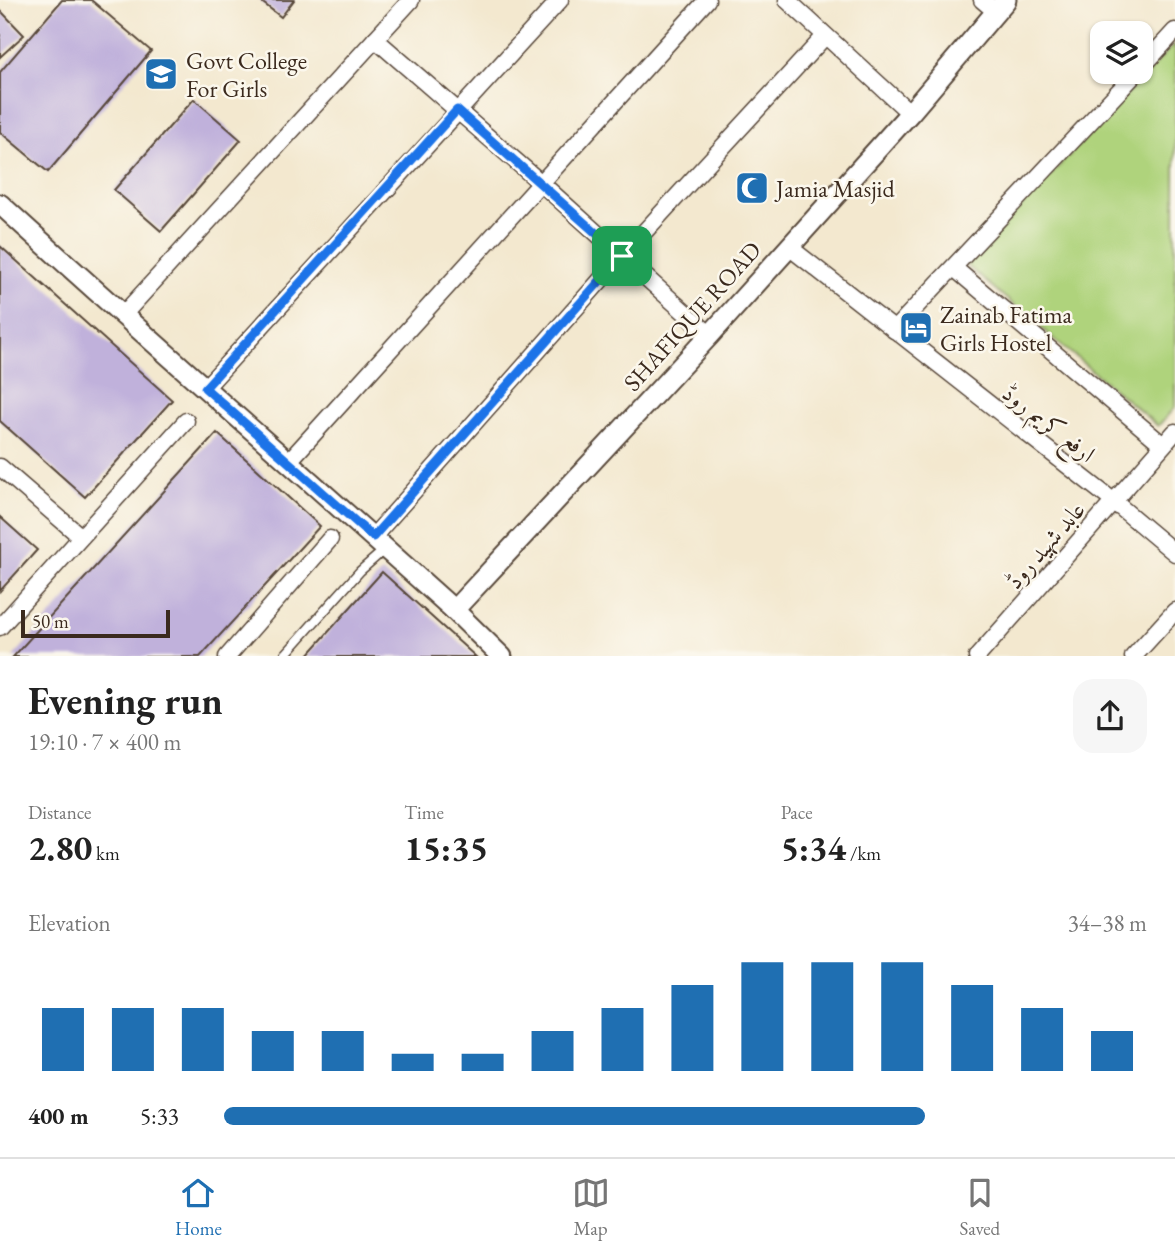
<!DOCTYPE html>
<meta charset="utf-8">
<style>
body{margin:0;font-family:"EB Garamond",Amiri,serif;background:#f6f6f6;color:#222;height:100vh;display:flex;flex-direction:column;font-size:26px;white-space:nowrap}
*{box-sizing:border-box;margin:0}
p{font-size:23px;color:#767676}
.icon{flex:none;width:38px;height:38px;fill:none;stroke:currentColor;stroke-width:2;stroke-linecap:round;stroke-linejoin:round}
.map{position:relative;height:656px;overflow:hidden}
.side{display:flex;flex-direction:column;background:#fff;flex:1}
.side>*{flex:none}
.controls{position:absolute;left:1090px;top:21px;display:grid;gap:14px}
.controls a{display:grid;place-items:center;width:63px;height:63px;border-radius:14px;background:#fff;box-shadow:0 2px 5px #0004;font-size:35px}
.scale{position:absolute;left:21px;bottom:18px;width:149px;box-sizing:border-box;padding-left:7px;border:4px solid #3b2a1e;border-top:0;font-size:19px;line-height:24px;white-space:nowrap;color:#3b2a1e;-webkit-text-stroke:5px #fbf7ec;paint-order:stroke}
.pin{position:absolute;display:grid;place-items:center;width:60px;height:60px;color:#fff;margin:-30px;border-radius:14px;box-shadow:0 4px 10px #0006}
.round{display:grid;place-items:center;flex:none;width:74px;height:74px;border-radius:21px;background:#f6f6f6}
.headline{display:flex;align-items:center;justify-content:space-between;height:119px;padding:0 28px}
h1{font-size:38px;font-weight:700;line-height:52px}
.stats{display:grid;grid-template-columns:repeat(3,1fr);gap:10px;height:119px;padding:7px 28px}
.stats div{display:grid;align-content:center}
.stats b{font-size:35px;font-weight:700}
.stats small{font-size:19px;font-weight:400}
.stats p{font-size:19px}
.chart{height:196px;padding:14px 28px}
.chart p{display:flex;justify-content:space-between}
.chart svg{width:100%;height:126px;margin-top:7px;stroke:#1f6fb2;stroke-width:6}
ul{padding:0 28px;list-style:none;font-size:23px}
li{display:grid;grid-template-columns:112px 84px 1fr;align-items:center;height:52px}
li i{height:18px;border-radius:9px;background:#1f6fb2}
.tab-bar{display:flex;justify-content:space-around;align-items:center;height:98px;border-top:2px solid #e0e0e0;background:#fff;font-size:19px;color:#767676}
.tab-bar a{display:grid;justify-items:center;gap:4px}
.tab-bar .current{color:#1f6fb2}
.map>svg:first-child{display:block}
.green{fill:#afd37c;stroke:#757e4d;stroke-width:2}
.building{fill:#c0b1db}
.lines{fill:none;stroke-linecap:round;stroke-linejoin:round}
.service-casing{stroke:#574639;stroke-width:11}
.minor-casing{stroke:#574639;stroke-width:19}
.tertiary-casing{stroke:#574639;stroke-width:23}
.service{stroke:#fff;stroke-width:8}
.minor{stroke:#fff;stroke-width:16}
.tertiary{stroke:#fff;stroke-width:19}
.route-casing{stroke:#fff;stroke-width:14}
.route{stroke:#1a73e8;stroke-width:9}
.labels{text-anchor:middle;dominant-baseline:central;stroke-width:5;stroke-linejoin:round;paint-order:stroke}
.poi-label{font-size:24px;fill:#3b2a1e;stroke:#fbf7ec;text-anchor:start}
.street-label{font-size:24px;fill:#3b2a1e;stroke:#fbf7ec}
</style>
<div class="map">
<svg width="1175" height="657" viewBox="0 0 1175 657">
<rect width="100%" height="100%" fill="#fbf7ec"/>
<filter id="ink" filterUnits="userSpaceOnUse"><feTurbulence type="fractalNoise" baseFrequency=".0143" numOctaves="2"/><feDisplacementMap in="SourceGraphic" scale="14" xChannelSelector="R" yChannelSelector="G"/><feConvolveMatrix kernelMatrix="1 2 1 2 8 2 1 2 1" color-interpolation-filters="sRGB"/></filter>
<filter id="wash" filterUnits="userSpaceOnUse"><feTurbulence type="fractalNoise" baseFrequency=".00686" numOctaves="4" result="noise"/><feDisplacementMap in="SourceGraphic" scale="28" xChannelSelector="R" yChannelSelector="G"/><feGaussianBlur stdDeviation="1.57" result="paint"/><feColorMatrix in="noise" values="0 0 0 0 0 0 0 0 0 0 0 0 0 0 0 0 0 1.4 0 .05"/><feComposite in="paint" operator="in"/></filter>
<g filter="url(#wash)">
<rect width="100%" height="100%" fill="#f3e8cf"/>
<!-- green -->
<path class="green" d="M1175 43V407L1158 426 966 265Z"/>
<g id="blocks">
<!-- building -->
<g class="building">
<path d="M62 0H91L151 51 48 172 0 132V72Z"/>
<path d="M259 0H294L281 17Z"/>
<path d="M0 10 24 35 0 57Z"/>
<path d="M194 99 241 140 161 231 114 190Z"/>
<path d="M0 246 172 400 85 497 0 421Z"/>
<path d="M217 433 320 526 200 657H13Z"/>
<path d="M0 517 37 550 0 591Z"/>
<path d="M382 572 476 657H306Z"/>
</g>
</g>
</g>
<g filter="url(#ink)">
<use href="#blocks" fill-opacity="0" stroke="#574639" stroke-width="2"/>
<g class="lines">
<defs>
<path id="service" d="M283 657 360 571 384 550"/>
<g id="minor">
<path d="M787 0 910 113"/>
<path d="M982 0 995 11"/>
<path d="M375 39 541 183 710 335"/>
<path d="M1141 68 1175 31"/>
<path d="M789 247 1113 501 1175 553"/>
<path d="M954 268 1163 445"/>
<path d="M122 316 411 0"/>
<path d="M894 330 1137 72"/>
<path d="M205 388 560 0"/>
<path d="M289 461 707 0"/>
<path d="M0 467 80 536"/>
<path d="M373 537 622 256 825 36"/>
<path d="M0 627 186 421"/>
<path d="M227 657 330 539"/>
<path d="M977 657 1175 432"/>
<path d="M1133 657 1175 611"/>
</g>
<g id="tertiary">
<path d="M0 204C150 341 303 474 454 610"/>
<path d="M502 657 454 610 710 335 910 113 1006 0"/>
</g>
</defs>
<!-- service casing -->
<use href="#service" class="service-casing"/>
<!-- minor casing -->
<use href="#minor" class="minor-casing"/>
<!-- tertiary casing -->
<use href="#tertiary" class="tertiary-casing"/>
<!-- service -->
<use href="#service" class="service"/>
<!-- minor -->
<use href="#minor" class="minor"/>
<!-- tertiary -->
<use href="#tertiary" class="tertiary"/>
</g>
</g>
<g class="lines" filter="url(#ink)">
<defs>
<path id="route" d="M457 110 622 256 373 537 205 388Z"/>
</defs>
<!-- route casing -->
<use href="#route" class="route-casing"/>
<!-- route -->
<use href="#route" class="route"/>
</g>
<!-- icons -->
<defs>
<symbol id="university-square" viewBox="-11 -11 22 22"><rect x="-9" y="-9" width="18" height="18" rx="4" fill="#1f6fb2" stroke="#fbf7ec"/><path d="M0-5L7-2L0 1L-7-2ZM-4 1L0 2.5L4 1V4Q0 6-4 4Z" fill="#fff"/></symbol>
<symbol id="mosque-square" viewBox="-11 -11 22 22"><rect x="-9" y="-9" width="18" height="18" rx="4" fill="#1f6fb2" stroke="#fbf7ec"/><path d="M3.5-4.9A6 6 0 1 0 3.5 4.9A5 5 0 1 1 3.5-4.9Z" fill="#fff"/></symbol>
<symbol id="hotel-square" viewBox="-11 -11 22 22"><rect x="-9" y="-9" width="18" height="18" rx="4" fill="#1f6fb2" stroke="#fbf7ec"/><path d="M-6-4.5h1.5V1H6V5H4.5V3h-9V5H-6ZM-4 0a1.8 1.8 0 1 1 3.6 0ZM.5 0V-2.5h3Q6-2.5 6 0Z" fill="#fff"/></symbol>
</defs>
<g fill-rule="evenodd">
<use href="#university-square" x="142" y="55" width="38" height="38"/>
<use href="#mosque-square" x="733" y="169" width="38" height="38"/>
<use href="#hotel-square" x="897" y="309" width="38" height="38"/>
</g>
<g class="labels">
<!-- poi labels -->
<g class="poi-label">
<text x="186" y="60">Govt College<tspan x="186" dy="28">For Girls</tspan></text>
<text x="776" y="188">Jamia Masjid</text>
<text x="940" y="314">Zainab Fatima<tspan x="940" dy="28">Girls Hostel</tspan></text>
</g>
<!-- street labels -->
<g class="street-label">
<text transform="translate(692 316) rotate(-48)">SHAFIQUE ROAD</text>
<text transform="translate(1049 423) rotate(38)">ارفع کریم روڈ</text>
<text transform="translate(1045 545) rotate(-49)">عابد شہید روڈ</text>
</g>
</g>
</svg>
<div class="controls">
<a><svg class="icon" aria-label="layers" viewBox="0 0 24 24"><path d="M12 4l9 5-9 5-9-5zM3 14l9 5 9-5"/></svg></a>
</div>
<div class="scale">50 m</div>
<div class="pin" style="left:622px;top:256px;background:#1e9e55"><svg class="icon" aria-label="arrive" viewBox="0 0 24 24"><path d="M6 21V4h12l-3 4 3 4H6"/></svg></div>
</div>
<section class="side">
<div class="headline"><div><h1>Evening run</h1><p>19:10 · 7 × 400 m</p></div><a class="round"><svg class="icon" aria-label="share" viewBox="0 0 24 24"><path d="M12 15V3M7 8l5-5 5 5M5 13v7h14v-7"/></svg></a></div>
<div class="stats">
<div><p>Distance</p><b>2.80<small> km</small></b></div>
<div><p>Time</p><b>15:35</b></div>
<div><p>Pace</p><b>5:34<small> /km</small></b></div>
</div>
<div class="chart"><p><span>Elevation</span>34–38 m</p>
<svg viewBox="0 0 160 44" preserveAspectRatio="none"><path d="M5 44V22M15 44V22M25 44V22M35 44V30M45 44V30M55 44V38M65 44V38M75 44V30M85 44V22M95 44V14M105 44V6M115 44V6M125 44V6M135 44V14M145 44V22M155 44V30"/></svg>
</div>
<ul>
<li><b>400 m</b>5:33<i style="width:76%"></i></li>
</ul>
</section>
<nav class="tab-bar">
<a class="current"><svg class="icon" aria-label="home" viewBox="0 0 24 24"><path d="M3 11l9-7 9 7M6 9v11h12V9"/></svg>Home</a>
<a><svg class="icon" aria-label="map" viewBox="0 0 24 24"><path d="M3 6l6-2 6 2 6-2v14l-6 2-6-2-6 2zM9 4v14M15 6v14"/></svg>Map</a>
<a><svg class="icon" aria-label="saved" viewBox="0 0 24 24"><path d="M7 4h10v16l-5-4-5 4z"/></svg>Saved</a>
</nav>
